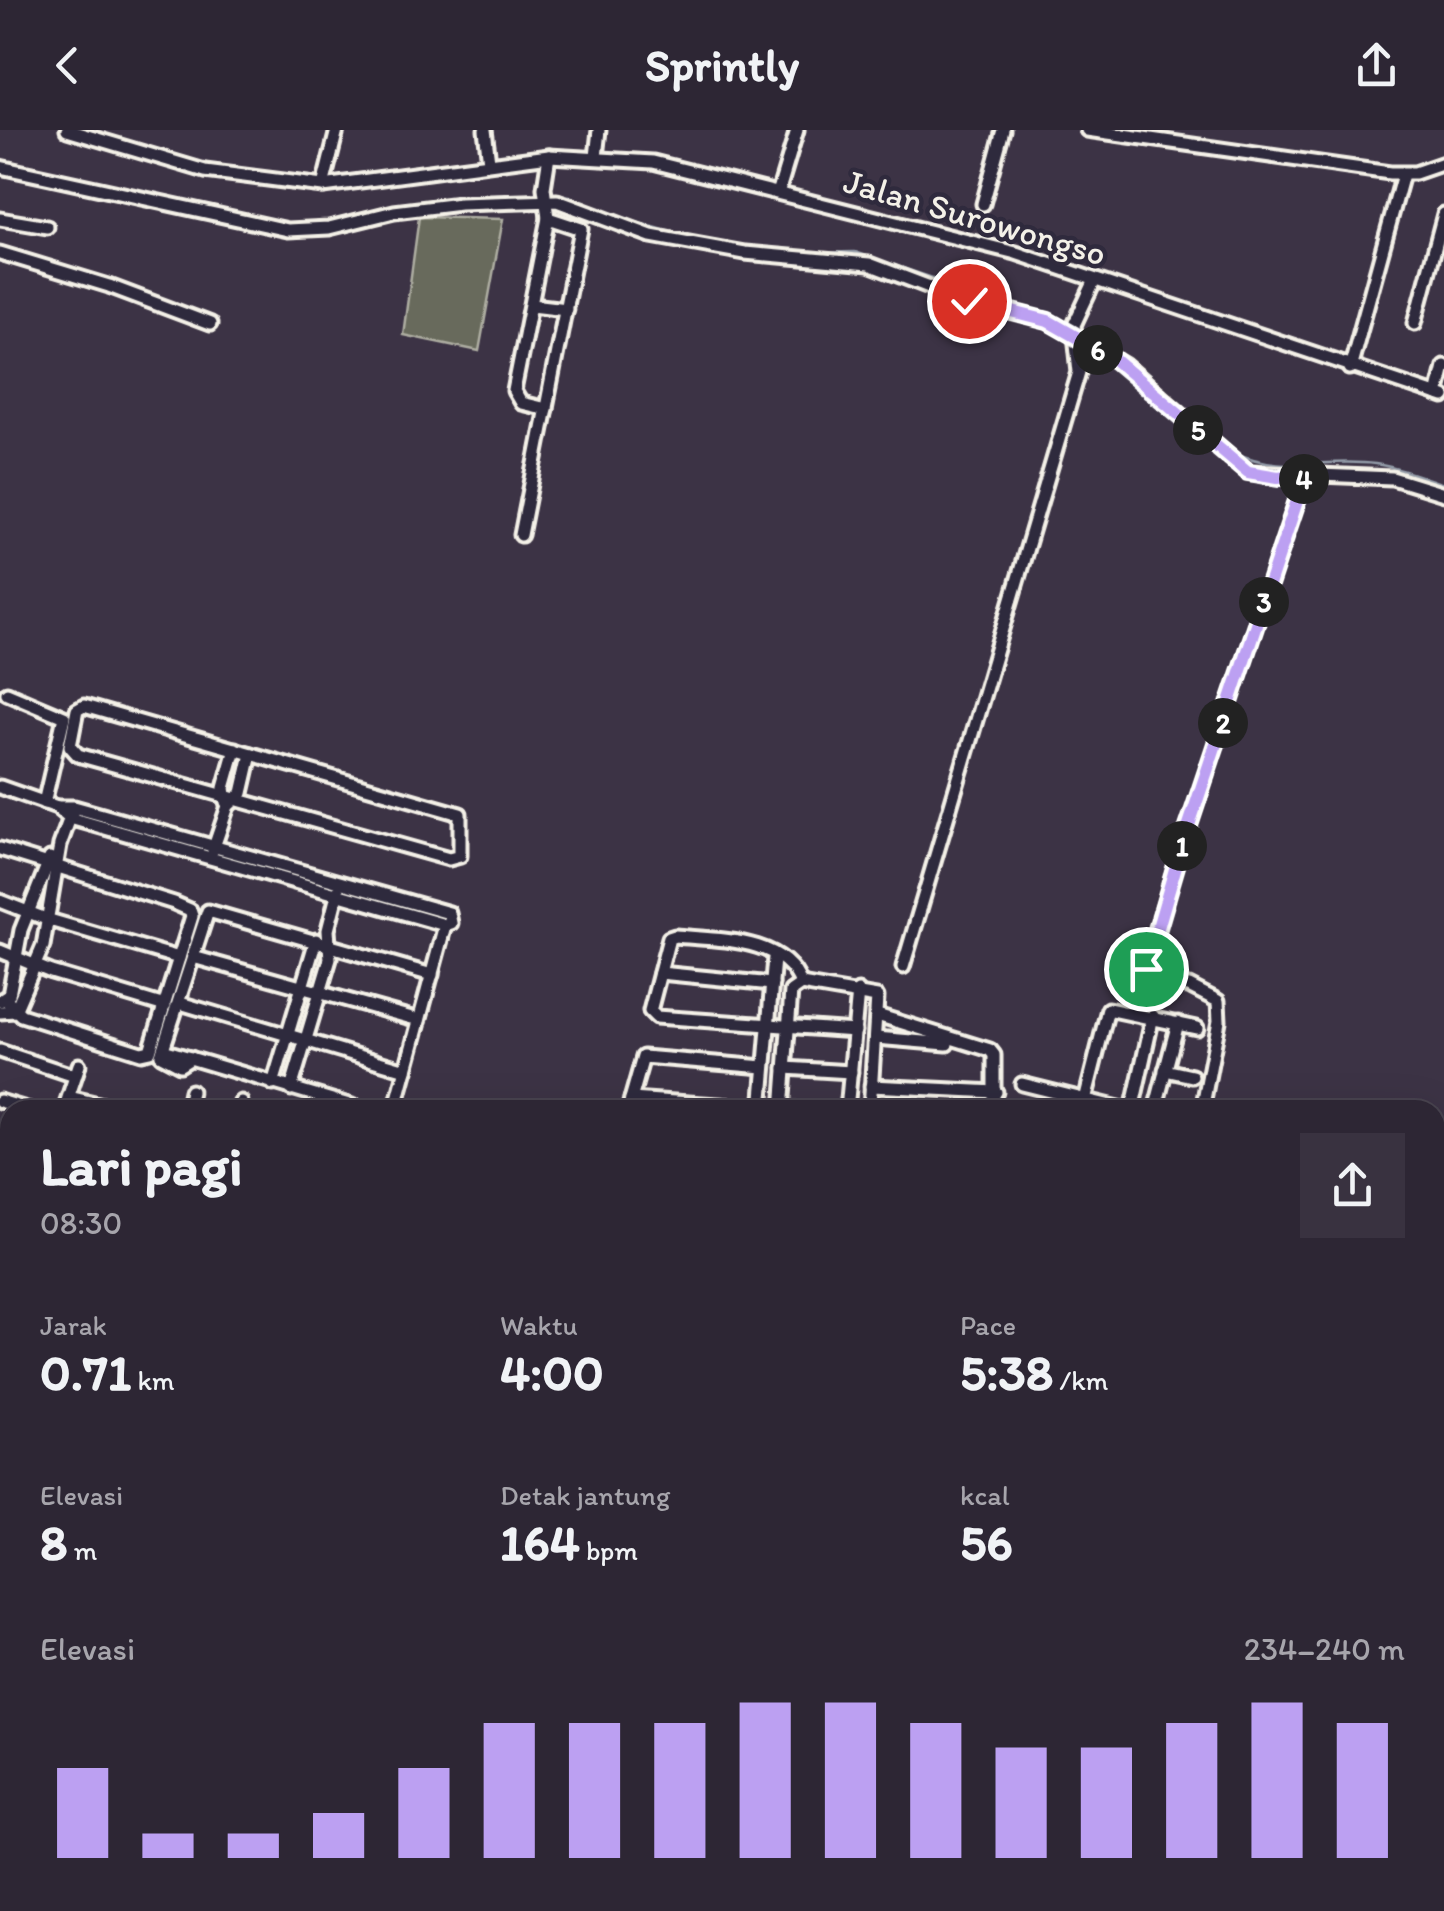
<!DOCTYPE html>
<html lang="id">
<meta charset="utf-8">
<style>
body{margin:0;font-family:Itim,sans-serif;background:#393240;color:#f1f3f6;height:100vh;display:flex;flex-direction:column;font-size:38px;white-space:nowrap}
*{box-sizing:border-box;margin:0}
p{font-size:32px;color:#a7a5ac}
.icon{flex:none;width:55px;height:55px;fill:none;stroke:currentColor;stroke-width:2;stroke-linecap:round;stroke-linejoin:round}
.map{position:relative;flex:1;overflow:hidden}
.side{position:absolute;left:0px;top:970px;width:1445px;height:812px;display:flex;flex-direction:column;background:#2d2634;border-radius:30px 30px 0 0;box-shadow:0 10px 40px #0002,0 0 0 2px #48434f}
.side>*{flex:none}
.pin{position:absolute;display:grid;place-items:center;width:85px;height:85px;color:#fff;margin:-42px;border:5px solid #fff;border-radius:50%;box-shadow:0 2px 10px #0007}
.km{position:absolute;width:50px;height:50px;margin:-25px;border-radius:50%;background:#222;color:#fff;font-size:28px;line-height:50px;text-align:center}
.round{display:grid;place-items:center;flex:none;width:105px;height:105px;border-radius:0px;background:#393240}
.head{display:flex;align-items:center;justify-content:space-between;height:170px;padding:0 40px}
h1{font-size:55px;font-weight:700;line-height:75px}
.metrics{display:grid;grid-template-columns:repeat(3,1fr);gap:15px;height:170px;padding:10px 40px}
.metrics div{display:grid;align-content:center}
.metrics b{font-size:50px;font-weight:700}
.metrics small{font-size:28px;font-weight:400}
.metrics p{font-size:28px}
.chart{height:280px;padding:20px 40px}
.chart p{display:flex;justify-content:space-between}
.chart svg{width:100%;height:180px;margin-top:10px;stroke:#bca0f2;stroke-width:6}
header{display:flex;justify-content:space-between;align-items:center;height:130px;padding:0 40px;background:#2d2634;font-size:45px;font-weight:700}
.map>svg:first-child{display:block}
.green{fill:#686a5b;stroke:#aeaea2;stroke-width:2.5}
.lines{fill:none;stroke-linecap:round;stroke-linejoin:round}
.stream{stroke:#939ca8;stroke-width:2.5}
.minor-casing{stroke:#f4f1e8;stroke-width:19}
.minor{stroke:#2f2a3d;stroke-width:11}
.route-casing{stroke:#fff;stroke-width:20}
.route{stroke:#bca0f2;stroke-width:12}
.labels{text-anchor:middle;dominant-baseline:central;stroke-width:9;stroke-linejoin:round;paint-order:stroke}
.street-label{font-size:35px;fill:#f4f1e8;stroke:#2f2a3d}
</style>
<header><svg class="icon" aria-label="back" viewBox="0 0 24 24"><path d="M15 5l-7 7 7 7"/></svg>Sprintly<svg class="icon" aria-label="share" viewBox="0 0 24 24"><path d="M12 15V3M7 8l5-5 5 5M5 13v7h14v-7"/></svg></header>
<div class="map">
<svg width="1444" height="1781" viewBox="0 0 1444 1781">
<rect width="100%" height="100%" fill="#3c3345"/>
<filter id="ink" filterUnits="userSpaceOnUse"><feTurbulence type="fractalNoise" baseFrequency=".01" numOctaves="2"/><feDisplacementMap in="SourceGraphic" scale="20" xChannelSelector="R" yChannelSelector="G"/><feConvolveMatrix kernelMatrix="1 2 1 2 8 2 1 2 1" color-interpolation-filters="sRGB"/></filter>
<g filter="url(#ink)">
<!-- green -->
<path class="green" d="M419 87 503 89 479 221 403 205Z"/>
<g class="lines">
<!-- stream -->
<g class="stream">
<path d="M550 63 570 66 594 79"/>
<path d="M501 67 542 64"/>
<path d="M601 82 699 110"/>
<path d="M801 123 855 122 1028 180"/>
<path d="M1112 221 1145 241 1217 307"/>
<path d="M1234 322C1282 345 1326 327 1375 334 1398 337 1422 347 1444 354"/>
<path d="M0 993 10 998"/>
</g>
<defs>
<g id="minor">
<path d="M67 0 205 41 323 56 549 26 653 32 1016 123 1444 267"/>
<path d="M485 0 489 32"/>
<path d="M1087 0 1390 43H1415L1444 33"/>
<path d="M596 27 599 0"/>
<path d="M0 37 288 100 329 98 394 82 460 74 557 71 651 106 745 123 869 134 961 169 1048 191 1125 235 1248 342 1392 348 1444 364"/>
<path d="M323 56 337 0"/>
<path d="M779 60 797 0"/>
<path d="M983 74 1003 0"/>
<path d="M0 89 47 97"/>
<path d="M0 123 109 156 210 194"/>
<path d="M532 175 566 179"/>
<path d="M1415 193 1444 84"/>
<path d="M1350 238 1403 44"/>
<path d="M1437 265 1444 236"/>
<path d="M546 279 521 273 514 261 548 88 544 58 549 26"/>
<path d="M521 405 581 99 548 88"/>
<path d="M7 563 64 587 44 673"/>
<path d="M84 576 460 684V726L449 729 78 625 70 616 77 580Z"/>
<path d="M0 657 57 677 70 688 445 795"/>
<path d="M226 672 224 658 235 619"/>
<path d="M57 677H74L449 783 451 793 445 795 395 980"/>
<path d="M0 719 174 773 190 780 192 786 150 921 141 923 21 885 5 869"/>
<path d="M213 720 228 676 242 663 251 624"/>
<path d="M0 771 46 789 179 828"/>
<path d="M0 821 51 842 165 876"/>
<path d="M193 827 419 890"/>
<path d="M903 837 1079 242 1074 195 1095 150"/>
<path d="M660 843 772 854"/>
<path d="M801 854C784 807 718 810 675 806L669 808 650 881 656 887 855 901"/>
<path d="M0 871 9 865 21 800 50 728"/>
<path d="M180 873 406 940"/>
<path d="M0 882 15 881 43 816 60 715 72 682"/>
<path d="M877 885 990 920 994 925V980"/>
<path d="M876 908 947 914"/>
<path d="M163 920 366 980"/>
<path d="M0 921 75 946"/>
<path d="M191 928 180 935 161 925 208 781 432 845"/>
<path d="M785 938 851 942"/>
<path d="M1165 940 1192 946"/>
<path d="M273 954 316 810"/>
<path d="M1022 954 1127 980"/>
<path d="M871 956 996 962"/>
<path d="M291 959 330 829 328 800 338 761"/>
<path d="M69 967 124 980"/>
<path d="M631 969 761 978"/>
<path d="M1085 970 1108 879 1197 898"/>
<path d="M0 971 30 980"/>
<path d="M782 979 816 980"/>
<path d="M64 980 79 935"/>
<path d="M187 980 191 961"/>
<path d="M239 980 241 972"/>
<path d="M628 980 643 927 764 937"/>
<path d="M761 980 774 828"/>
<path d="M782 980 791 861 801 854 877 867 870 980"/>
<path d="M847 980 858 861"/>
<path d="M1132 980 1153 886"/>
<path d="M1155 980 1178 893"/>
<path d="M1202 980 1219 891 1218 871 1189 856 1152 853 1145 839 1180 722 1306 344"/>
<path d="M1435 1044H1444"/>
<path d="M0 1118 8 1078"/>
<path d="M1435 1137 1444 1140"/>
<path d="M0 1158 4 1145"/>
<path d="M0 1471 10 1473"/>
<path d="M1435 1520 1444 1523"/>
<path d="M0 1585 10 1587"/>
<path d="M1435 1654 1444 1658"/>
<path d="M0 1700 1 1698"/>
<path d="M486 1772 513 1781"/>
<path d="M835 1772H848"/>
<path d="M12 1781 20 1775 38 1781"/>
<path d="M754 1781 756 1772"/>
</g>
</defs>
<!-- minor casing -->
<use href="#minor" class="minor-casing"/>
<!-- minor -->
<use href="#minor" class="minor"/>
</g>
</g>
<g class="lines" filter="url(#ink)">
<defs>
<path id="route" d="M969 171 1048 191 1113 228 1248 342 1278 347 1306 344 1180 722 1146 839"/>
</defs>
<!-- route casing -->
<use href="#route" class="route-casing"/>
<!-- route -->
<use href="#route" class="route"/>
</g>
<g class="labels">
<!-- street labels -->
<g class="street-label">
<text transform="translate(975 87) rotate(16)">Jalan Surowongso</text>
</g>
</g>
</svg>
<div class="pin" style="left:1146px;top:839px;background:#1e9e55"><svg class="icon" aria-label="arrive" viewBox="0 0 24 24"><path d="M6 21V4h12l-3 4 3 4H6"/></svg></div>
<div class="pin" style="left:969px;top:171px;background:#d93025"><svg class="icon" aria-label="check" viewBox="0 0 24 24"><path d="M5 12l5 5 9-10"/></svg></div>
<b class="km" style="left:1182px;top:716px">1</b>
<b class="km" style="left:1223px;top:593px">2</b>
<b class="km" style="left:1264px;top:472px">3</b>
<b class="km" style="left:1304px;top:349px">4</b>
<b class="km" style="left:1198px;top:300px">5</b>
<b class="km" style="left:1098px;top:220px">6</b>
<section class="side">
<div class="head"><div><h1>Lari pagi</h1><p>08:30</p></div><a class="round"><svg class="icon" aria-label="share" viewBox="0 0 24 24"><path d="M12 15V3M7 8l5-5 5 5M5 13v7h14v-7"/></svg></a></div>
<div class="metrics">
<div><p>Jarak</p><b>0.71<small> km</small></b></div>
<div><p>Waktu</p><b>4:00</b></div>
<div><p>Pace</p><b>5:38<small> /km</small></b></div>
</div>
<div class="metrics">
<div><p>Elevasi</p><b>8<small> m</small></b></div>
<div><p>Detak jantung</p><b>164<small> bpm</small></b></div>
<div><p>kcal</p><b>56</b></div>
</div>
<div class="chart"><p><span>Elevasi</span>234–240 m</p>
<svg viewBox="0 0 160 44" preserveAspectRatio="none"><path d="M5 44V22M15 44V38M25 44V38M35 44V33M45 44V22M55 44V11M65 44V11M75 44V11M85 44V6M95 44V6M105 44V11M115 44V17M125 44V17M135 44V11M145 44V6M155 44V11"/></svg>
</div>
</section>
</div>
